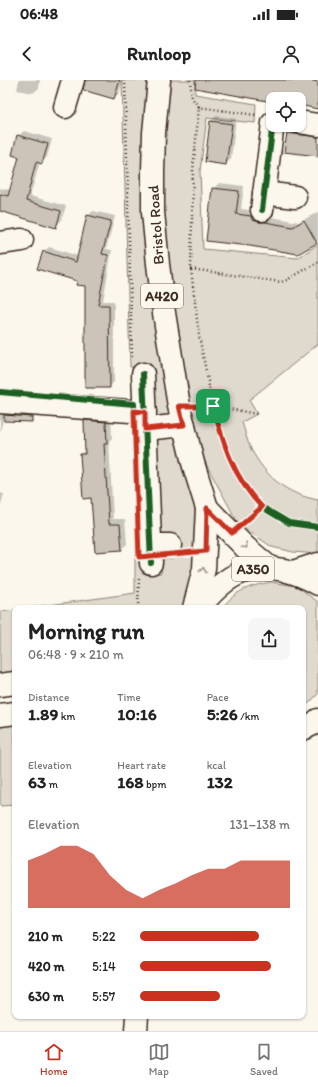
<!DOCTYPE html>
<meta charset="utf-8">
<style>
body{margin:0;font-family:Itim,sans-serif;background:#f6f6f6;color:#222;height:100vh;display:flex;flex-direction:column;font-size:15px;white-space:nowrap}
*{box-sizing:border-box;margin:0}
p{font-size:13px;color:#767676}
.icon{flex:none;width:22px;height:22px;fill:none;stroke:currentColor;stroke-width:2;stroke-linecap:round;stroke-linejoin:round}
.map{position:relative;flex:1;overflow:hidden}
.sheet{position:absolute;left:12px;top:525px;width:294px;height:414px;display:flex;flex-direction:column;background:#fff;border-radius:8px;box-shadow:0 1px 3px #0004}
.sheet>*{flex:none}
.buttons{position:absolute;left:266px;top:12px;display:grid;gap:8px}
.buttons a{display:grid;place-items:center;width:40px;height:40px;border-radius:8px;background:#fff;box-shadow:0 1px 3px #0004;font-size:20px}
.pin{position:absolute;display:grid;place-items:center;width:34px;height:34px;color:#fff;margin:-17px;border-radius:8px;box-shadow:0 2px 6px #0006}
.round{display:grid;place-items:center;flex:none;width:42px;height:42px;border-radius:8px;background:#f6f6f6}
.overview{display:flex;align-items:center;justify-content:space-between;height:68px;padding:0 16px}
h1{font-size:22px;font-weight:700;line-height:30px}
.metrics{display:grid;grid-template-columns:repeat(3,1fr);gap:6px;height:68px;padding:4px 16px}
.metrics div{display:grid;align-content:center}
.metrics b{font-size:17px;font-weight:700}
.metrics small{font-size:11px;font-weight:400}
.metrics p{font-size:11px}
.chart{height:112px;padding:8px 16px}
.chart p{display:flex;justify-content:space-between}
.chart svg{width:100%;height:72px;margin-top:4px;fill:#c8321e;opacity:.7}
ul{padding:0 16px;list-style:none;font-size:13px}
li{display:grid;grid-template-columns:64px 48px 1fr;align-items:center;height:30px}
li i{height:10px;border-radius:5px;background:#c8321e}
.status{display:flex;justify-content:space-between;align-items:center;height:28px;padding:0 20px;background:#fff;direction:ltr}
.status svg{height:11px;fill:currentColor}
header{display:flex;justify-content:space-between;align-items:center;height:52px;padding:0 16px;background:#fff;font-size:18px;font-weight:700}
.dock{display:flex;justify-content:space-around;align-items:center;height:56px;border-top:1px solid #e0e0e0;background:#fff;font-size:11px;color:#767676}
.dock a{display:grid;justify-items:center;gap:2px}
.dock .selected{color:#c8321e}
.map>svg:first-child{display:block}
.green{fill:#dfd9ce;stroke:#8d8276}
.shadow{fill:#0003}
.building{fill:#ccc4b9;stroke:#3b2a1e}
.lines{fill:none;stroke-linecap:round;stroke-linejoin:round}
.minor-casing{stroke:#3b2a1e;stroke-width:25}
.major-casing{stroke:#3b2a1e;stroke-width:25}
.highway-casing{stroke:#3b2a1e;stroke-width:25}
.path{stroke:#3b2a1e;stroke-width:2.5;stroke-dasharray:1 3;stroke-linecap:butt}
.minor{stroke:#fbf7ec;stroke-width:22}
.major{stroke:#fbf7ec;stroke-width:22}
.highway{stroke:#fbf7ec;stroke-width:22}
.cycleway-casing{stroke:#fbf7ec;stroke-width:8}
.cycleway{stroke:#1b5e20;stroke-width:6}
.oneway{stroke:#9b9085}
.route-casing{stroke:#fff;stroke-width:8}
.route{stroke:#c8321e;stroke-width:5}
.labels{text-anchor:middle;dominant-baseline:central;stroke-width:3;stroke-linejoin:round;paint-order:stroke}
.shield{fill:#fbf7ec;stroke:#75685c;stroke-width:1}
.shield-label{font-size:14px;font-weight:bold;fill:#3b2a1e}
.street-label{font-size:15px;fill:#3b2a1e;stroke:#fbf7ec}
</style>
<div class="status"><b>06:48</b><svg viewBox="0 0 49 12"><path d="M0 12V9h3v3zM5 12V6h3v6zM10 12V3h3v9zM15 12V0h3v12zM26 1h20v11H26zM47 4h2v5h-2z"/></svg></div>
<header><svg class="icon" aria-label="back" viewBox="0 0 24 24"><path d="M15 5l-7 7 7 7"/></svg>Runloop<svg class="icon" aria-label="person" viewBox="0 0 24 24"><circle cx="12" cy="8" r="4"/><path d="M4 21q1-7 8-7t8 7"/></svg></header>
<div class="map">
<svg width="318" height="951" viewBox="0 0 318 951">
<rect width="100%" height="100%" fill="#fbf7ec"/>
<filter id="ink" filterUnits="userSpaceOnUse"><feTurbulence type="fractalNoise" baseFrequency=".025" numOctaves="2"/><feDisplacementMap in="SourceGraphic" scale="8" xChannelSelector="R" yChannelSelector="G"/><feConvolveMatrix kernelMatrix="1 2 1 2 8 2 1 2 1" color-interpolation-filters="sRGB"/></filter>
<g filter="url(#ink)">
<!-- green -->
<g class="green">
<path d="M122 0H195V14L256 24 255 43 207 38 200 91 203 169 298 178 318 164V264L249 320 257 334 242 342C245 351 247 361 251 369 266 397 286 414 318 420V474L293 472 272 467 250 452 237 441 207 386 196 360 193 420 200 449 192 510 182 528H28L135 513V478H142V493H161L163 479 173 478V457L158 451 147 288 130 287Z"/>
<path d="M271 502 297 506 318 522V614L303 629V528H222C236 510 249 506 271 502Z"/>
<path d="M15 530V596L0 597V532Z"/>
<path d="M15 644V725L0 726V646Z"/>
</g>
<!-- shadow -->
<g class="shadow">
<path d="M19 0H40L39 8 33 13 17 10Z"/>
<path d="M88 0H123L119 13 114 18Z"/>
<path d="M212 0H318V28L299 25V19H273V20Z"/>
<path d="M216 36 236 39 231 79 226 84 211 41Z"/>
<path d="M293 48 318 52V79L315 75 288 54Z"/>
<path d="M24 51 52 59 47 77 42 82H40L30 116 66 126 61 141 56 146 0 130V108L10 110 20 76 18 56Z"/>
<path d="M219 103 244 106 241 129 256 131 266 137H271L299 142 318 132V161L298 173 251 165 213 109Z"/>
<path d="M93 131 115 136 106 169 112 170 103 221H114V302L109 307 86 205 43 172 49 167 78 176 88 136Z"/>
<path d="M0 328 6 329 0 352Z"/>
<path d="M8 333 32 334 31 340H33L32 341 4 336Z"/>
<path d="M90 335 111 337 112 358 109 361 113 439H125L127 464 122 469 92 417 81 374 86 369 85 341Z"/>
<path d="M0 413 4 414 0 428Z"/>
</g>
<!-- building -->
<g class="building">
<path d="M85 0H120L114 19 83 10Z"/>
<path d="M196 0H309L318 2V29L299 25V19H273V22L195 8Z"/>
<path d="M210 41 232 44 226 85 205 82Z"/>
<path d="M287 53 318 57V76L284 72Z"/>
<path d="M17 55 48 64 42 84 36 82 26 121 61 131 56 148 0 131V114L8 116 19 77 12 75Z"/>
<path d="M212 108 239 111 236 134 251 136 252 140 260 142H265L293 147 304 140 317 163 298 174 250 166 206 161Z"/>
<path d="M87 135 111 141 102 174 108 175 98 225H109L110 308H85V206L76 205 77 201 37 189 43 171 76 182Z"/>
<path d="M4 335 32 337V342L4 341Z"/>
<path d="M84 340 106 342 107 364H104L109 444H120L122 470 95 472 91 418 83 419 80 374H85Z"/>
</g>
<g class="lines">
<defs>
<g id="minor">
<path d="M65 27 73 0"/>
<path d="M299 42 318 45"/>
<path d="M264 113 295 117"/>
<path d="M262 130 273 43"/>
<path d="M0 163 22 160"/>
<path d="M143 294 151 483"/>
<path d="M0 322 145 332"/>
<path d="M145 349 184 345"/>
<path d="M151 465H170"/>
<path d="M293 492 318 484"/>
</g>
<g id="major">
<path d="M159 0 154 53 153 92V132L158 184 164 233 179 326 193 383 207 428 204 489 194 528"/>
<path d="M207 428 245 467 270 488"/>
<path d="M136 951 137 936"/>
</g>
<g id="highway">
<path d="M199 528C223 498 244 483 284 490 296 493 307 497 318 504"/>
<path d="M0 605 15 603"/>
<path d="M0 635 15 633"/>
<path d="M303 649 315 643 318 640"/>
</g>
</defs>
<!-- minor casing -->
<use href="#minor" class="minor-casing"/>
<!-- major casing -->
<use href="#major" class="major-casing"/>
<!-- highway casing -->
<use href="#highway" class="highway-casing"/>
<!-- path -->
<g class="path">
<path d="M125 0 132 277"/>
<path d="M190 0 192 18 199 27"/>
<path d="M255 35 199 27 193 91 191 189 199 256 213 326 224 363 230 380 244 406 252 416 262 427"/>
<path d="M191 189 281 202 287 200 318 182"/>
<path d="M200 326H213L257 334"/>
<path d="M138 528 139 499"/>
</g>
<!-- minor -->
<use href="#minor" class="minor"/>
<!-- major -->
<use href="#major" class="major"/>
<!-- highway -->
<use href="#highway" class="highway"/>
<defs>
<g id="cycleway">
<path d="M262 130 273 43"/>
<path d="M143 294 151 483"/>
<path d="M0 312 134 324 139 477 206 471"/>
<path d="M232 453 262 427 289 443 318 447"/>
</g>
</defs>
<!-- cycleway casing -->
<use href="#cycleway" class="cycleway-casing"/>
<!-- cycleway -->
<use href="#cycleway" class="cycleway"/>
</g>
<!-- one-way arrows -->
<defs><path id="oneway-chevron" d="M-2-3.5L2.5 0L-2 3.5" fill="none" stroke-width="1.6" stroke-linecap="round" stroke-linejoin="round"/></defs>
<g class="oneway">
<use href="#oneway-chevron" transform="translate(245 466) rotate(45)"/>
<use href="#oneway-chevron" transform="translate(203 490) rotate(-79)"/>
</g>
</g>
<g class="lines" filter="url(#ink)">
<defs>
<path id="route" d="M179 326H213C223 363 234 399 262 427L232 453 207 428 206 471 139 477 134 331 145 332V349L184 345Z"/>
</defs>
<!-- route casing -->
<use href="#route" class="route-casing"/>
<!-- route -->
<use href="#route" class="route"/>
</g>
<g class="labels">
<!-- shield labels -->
<g class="shield">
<rect x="141" y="204" width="42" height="24" rx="3"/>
<rect x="232" y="477" width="42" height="24" rx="3"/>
</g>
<g class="shield-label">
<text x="162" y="216">A420</text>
<text x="253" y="489">A350</text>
</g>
<!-- street labels -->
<g class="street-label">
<text transform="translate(156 145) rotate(-94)">Bristol Road</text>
</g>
</g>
</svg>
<div class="buttons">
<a><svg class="icon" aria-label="locate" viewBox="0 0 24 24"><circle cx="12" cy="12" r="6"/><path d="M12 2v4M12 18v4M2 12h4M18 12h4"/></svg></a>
</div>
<div class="pin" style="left:213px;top:326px;background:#1e9e55"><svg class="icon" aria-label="arrive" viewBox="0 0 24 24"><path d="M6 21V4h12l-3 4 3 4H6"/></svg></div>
<section class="sheet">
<div class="overview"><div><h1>Morning run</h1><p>06:48 · 9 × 210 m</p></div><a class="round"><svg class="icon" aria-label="share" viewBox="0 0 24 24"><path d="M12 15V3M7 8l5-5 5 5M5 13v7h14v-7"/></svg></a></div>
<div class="metrics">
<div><p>Distance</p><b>1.89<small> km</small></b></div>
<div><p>Time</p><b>10:16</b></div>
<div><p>Pace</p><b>5:26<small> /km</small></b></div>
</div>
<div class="metrics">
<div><p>Elevation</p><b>63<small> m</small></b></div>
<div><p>Heart rate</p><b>168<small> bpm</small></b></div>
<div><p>kcal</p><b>132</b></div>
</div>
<div class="chart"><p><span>Elevation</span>131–138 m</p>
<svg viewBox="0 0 160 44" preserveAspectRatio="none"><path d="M0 44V15L10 11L20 6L30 6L40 11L50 24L60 33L70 38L80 33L90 29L100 24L110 20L120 20L130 15L140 15L150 15L160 15V44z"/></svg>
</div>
<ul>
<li><b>210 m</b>5:22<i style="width:79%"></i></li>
<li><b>420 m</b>5:14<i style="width:87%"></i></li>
<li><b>630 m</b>5:57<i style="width:53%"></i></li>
</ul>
</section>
</div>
<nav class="dock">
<a class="selected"><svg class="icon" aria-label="home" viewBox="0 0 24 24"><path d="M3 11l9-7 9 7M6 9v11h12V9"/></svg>Home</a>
<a><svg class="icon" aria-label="map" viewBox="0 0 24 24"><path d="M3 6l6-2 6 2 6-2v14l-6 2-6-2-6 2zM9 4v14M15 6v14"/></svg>Map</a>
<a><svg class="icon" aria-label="saved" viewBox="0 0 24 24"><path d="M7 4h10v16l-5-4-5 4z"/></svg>Saved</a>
</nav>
